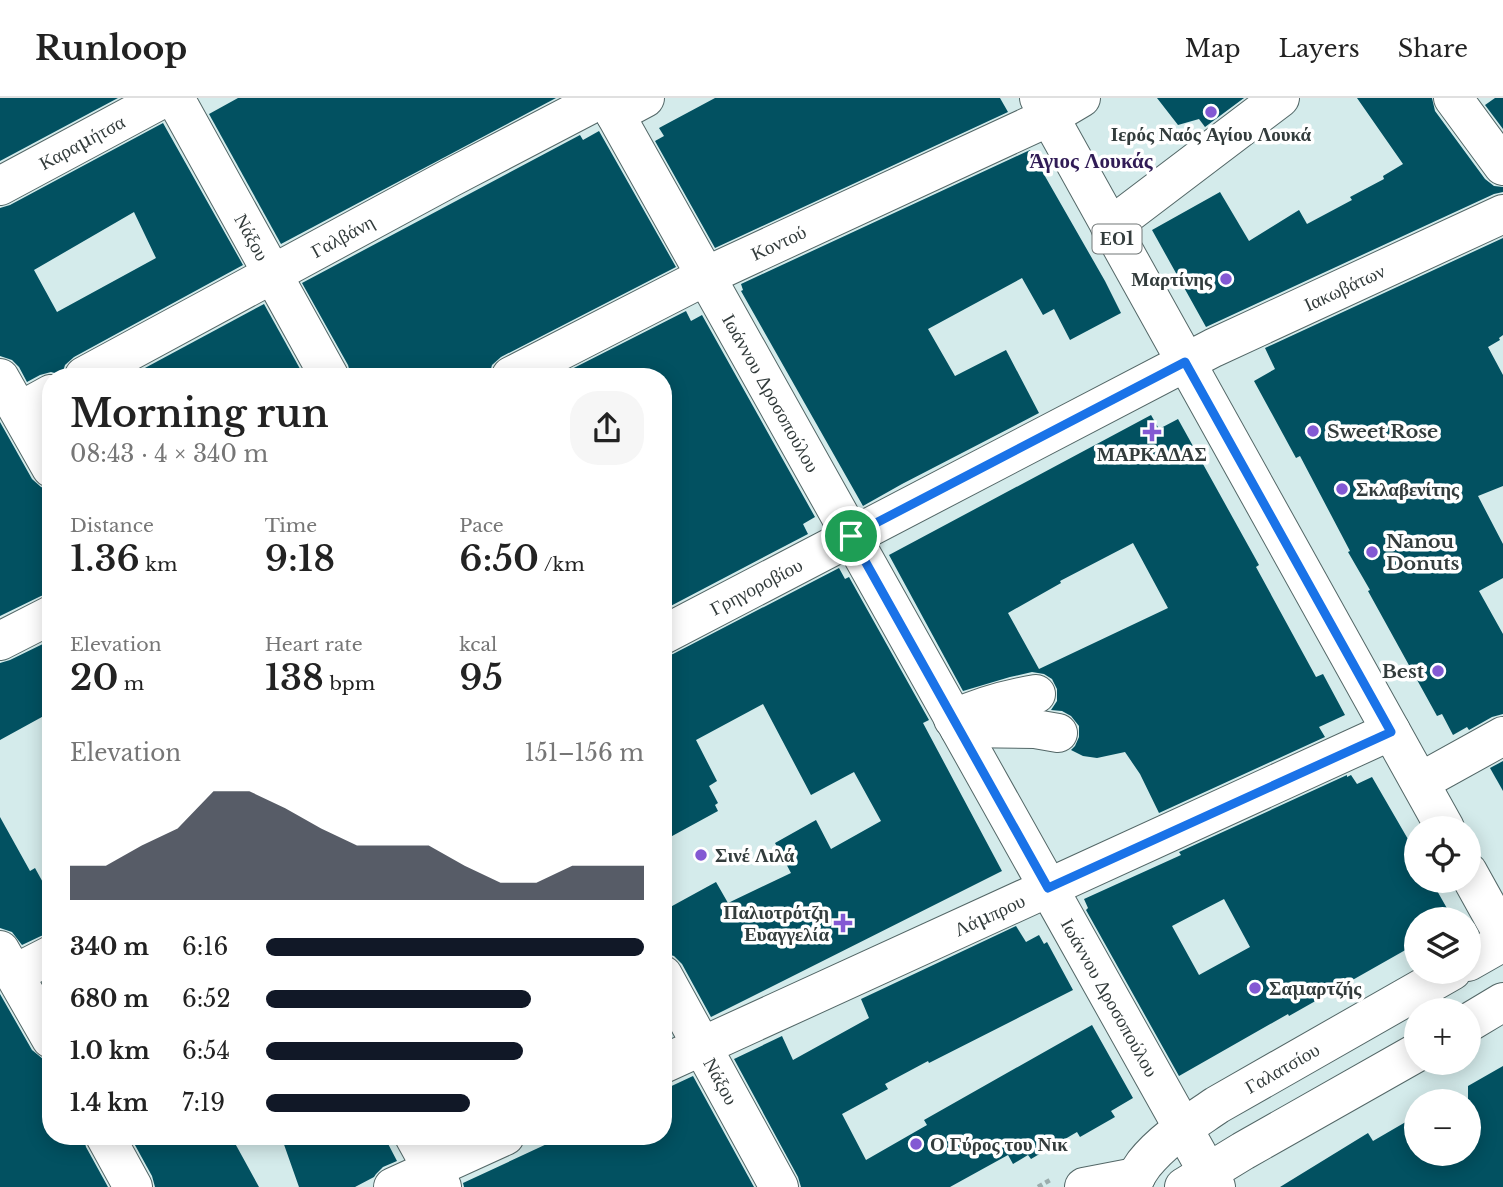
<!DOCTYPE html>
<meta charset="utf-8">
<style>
body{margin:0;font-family:"Libre Baskerville",serif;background:#f6f6f6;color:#222;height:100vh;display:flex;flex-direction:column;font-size:26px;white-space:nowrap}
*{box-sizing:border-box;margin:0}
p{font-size:23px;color:#767676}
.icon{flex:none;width:38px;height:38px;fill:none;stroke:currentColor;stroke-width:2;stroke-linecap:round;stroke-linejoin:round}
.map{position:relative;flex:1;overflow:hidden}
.details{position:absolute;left:42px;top:270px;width:630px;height:777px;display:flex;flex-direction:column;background:#fff;border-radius:28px;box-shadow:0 4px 18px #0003}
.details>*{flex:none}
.controls{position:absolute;left:1404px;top:718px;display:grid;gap:14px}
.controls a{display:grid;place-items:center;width:77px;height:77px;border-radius:50%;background:#fff;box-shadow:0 4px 18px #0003;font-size:35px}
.pin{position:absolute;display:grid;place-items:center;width:60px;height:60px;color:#fff;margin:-30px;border:4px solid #fff;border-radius:50%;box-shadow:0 2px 7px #0007}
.round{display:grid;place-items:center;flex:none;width:74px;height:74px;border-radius:28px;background:#f6f6f6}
.head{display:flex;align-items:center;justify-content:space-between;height:119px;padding:0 28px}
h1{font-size:38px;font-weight:600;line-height:52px}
.figures{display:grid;grid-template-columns:repeat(3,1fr);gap:10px;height:119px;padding:7px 28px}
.figures div{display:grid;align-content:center}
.figures b{font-size:35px;font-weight:600}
.figures small{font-size:19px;font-weight:400}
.figures p{font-size:19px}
.chart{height:196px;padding:14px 28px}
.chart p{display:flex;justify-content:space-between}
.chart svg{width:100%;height:126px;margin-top:7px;fill:#111827;opacity:.7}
ul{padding:0 28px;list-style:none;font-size:23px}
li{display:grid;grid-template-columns:112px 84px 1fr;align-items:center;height:52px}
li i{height:18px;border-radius:9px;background:#111827}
header{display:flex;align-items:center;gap:42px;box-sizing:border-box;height:98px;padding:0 35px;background:#fff;border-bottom:2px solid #e0e0e0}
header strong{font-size:33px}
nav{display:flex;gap:38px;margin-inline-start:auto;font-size:24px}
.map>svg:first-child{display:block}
.building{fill:#025161;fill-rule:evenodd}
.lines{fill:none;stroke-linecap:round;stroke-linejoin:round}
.minor-casing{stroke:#536767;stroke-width:40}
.major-casing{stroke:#536767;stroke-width:40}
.path{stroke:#9badad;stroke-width:4.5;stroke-dasharray:5 3.5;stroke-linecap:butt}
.minor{stroke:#fff;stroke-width:38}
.major{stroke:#fff;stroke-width:38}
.route-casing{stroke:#fff;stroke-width:14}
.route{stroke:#1a73e8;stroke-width:9}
.poi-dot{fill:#8359d3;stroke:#fff;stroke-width:2.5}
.labels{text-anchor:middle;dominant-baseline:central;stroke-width:7;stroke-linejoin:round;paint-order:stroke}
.shield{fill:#fff;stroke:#707676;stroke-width:2}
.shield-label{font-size:18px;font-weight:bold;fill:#333c3c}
.poi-label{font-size:19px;font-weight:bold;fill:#333c3c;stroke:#fff;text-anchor:start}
.street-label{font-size:19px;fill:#333c3c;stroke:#fff}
.neighbourhood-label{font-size:21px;font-weight:bold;fill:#311c56;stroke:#fff}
</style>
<header>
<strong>Runloop</strong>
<nav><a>Map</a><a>Layers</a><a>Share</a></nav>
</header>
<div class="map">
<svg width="1503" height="1089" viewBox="0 0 1503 1089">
<rect width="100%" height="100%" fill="#d4ebeb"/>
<!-- building -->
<g class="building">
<path d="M0 0H118L0 63Z"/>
<path d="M238 0H556L281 146 209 16Z"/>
<path d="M715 0H1000L1008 14 715 150 655 43 664 38 659 30Z"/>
<path d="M1157 0H1244L1205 29 1199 21 1178 27Z"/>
<path d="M1357 0H1432L1435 13 1485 81 1494 88 1503 89V94L1494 96 1206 229 1152 132 1220 94 1249 143 1299 112 1307 126 1352 102 1350 99 1384 81 1383 78 1403 66Z"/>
<path d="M1495 0H1503V31L1485 7Z"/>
<path d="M163 25 243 167 74 259 65 267 62 277 51 274 40 277 27 284 19 269 12 262 0 258V110L10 107ZM134 114 156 160 57 214 34 172Z"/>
<path d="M599 33 676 169 501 259 492 267 489 278H351L348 267 302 185 580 37 583 42Z"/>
<path d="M1030 52 1105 183 1121 215 1070 242 1054 211 1043 217 1022 180 928 231 955 278 1006 252 1039 315 902 386 863 408 741 193 743 192 741 186Z"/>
<path d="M1503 140V237L1499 240 1500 242 1488 249 1503 277V388L1478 398 1503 446V480L1479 493 1503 536V616L1492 619 1469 632 1467 629 1453 637 1442 616 1437 618 1368 493 1370 492 1348 454 1350 453 1300 358 1296 360 1254 283 1275 271 1265 250Z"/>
<path d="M264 206 304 278H130Z"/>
<path d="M686 213 691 223 702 217 815 419 803 426 808 436 663 512V278H558Z"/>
<path d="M1151 317 1159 331 1178 321 1259 467 1256 469 1316 579 1323 576 1345 617 1319 629 1325 639 1159 715 1140 676 1125 654 1097 660 1083 658 1071 652 1075 648 1079 639V628L1071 618 1062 613 1051 612 1057 603V591L1052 581 1044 576 1032 574 1010 579 963 593 889 457ZM1133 445 1168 510 1039 571 1008 515 1061 485 1060 483Z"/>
<path d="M0 324 32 381 41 389 51 392V495L41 498 0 518Z"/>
<path d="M839 470 845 481 849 479 929 622 923 625 1002 773 711 919 682 866 674 858 663 855V813L716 784 728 805 791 775 775 745 816 722 831 751 881 723 854 674 811 697 763 606 696 642 717 683 709 688 718 705 715 707 718 713 663 743V559L673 556Z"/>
<path d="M51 542V614L0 642V565L10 562Z"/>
<path d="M1503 663V693L1490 670Z"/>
<path d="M1347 677V679L1351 677 1357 686 1372 679 1416 755V782H1431L1453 821H1416V846L1289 918 1288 916 1179 978 1086 812 1088 810 1084 801 1181 757 1179 754ZM1224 801 1250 849 1199 877 1172 828Z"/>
<path d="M0 719 30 773 35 770 51 799V835L41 838 22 847 12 834 0 830Z"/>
<path d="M1016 828 1026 844 1039 837 1044 846 1047 844 1073 892 929 965 928 963 885 986 888 991 842 1016 866 1062 927 1027 924 1022 1092 927 1133 1000 1111 1013 1115 1019 1080 1039 1077 1034 1031 1061 1028 1057 1013 1066 1008 1057 950 1089H801L798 1079 734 961 782 938 793 962 869 920 861 901Z"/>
<path d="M0 896 32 952 43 961 51 974V1038H83L86 1049 108 1089H0Z"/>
<path d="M1503 968V1089H1280L1368 1035 1373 1043 1416 1018V1055H1468V988Z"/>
<path d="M693 978 754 1089H464L463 1085 564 1038H663V992Z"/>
<path d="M130 1038H231L259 1089H155L152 1078Z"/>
<path d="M281 1038H384L397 1063 383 1069 376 1076 374 1079 355 1089H299Z"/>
</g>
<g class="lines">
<defs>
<g id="minor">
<path id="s1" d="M175 0 329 278"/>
<path id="s2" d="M606 0 1216 1089"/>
<path d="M1453 0 1503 68"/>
<path d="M615 16 645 0"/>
<path id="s3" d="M0 88 164 0"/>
<path d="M1110 129 1280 0"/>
<path id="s4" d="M84 278 450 80 603 0"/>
<path id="s5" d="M511 278 706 178 1049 19 1081 0"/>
<path d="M0 280 51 370"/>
<path d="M20 313 51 296"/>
<path id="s6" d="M663 537 1213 250 1503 116"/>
<path d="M0 543 51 517"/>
<path d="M953 621C981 608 1007 601 1036 596"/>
<path d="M959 630 1035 631 1058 635"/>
<path d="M1420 684 1503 638"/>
<path d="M0 852 51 941"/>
<path d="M14 876 51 857"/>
<path id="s7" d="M663 877 779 1089"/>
<path id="s8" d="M663 966 1391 633"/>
<path d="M105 1038 133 1089"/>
<path d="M414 1038 442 1089"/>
<path d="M393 1089 505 1038"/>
<path d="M1084 1089 1136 1079"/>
</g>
<g id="major">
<path d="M1039 0 1445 730"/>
<path d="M1468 774 1503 837"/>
<path d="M1468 864 1503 844"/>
<path d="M1468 925 1503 904"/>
<path id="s9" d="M1130 1089C1134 1081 1139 1073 1144 1066 1164 1041 1191 1025 1217 1007L1452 873"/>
<path d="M1184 1089 1243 1053 1416 955"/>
</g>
</defs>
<!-- minor casing -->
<use href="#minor" class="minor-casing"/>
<!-- major casing -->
<use href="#major" class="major-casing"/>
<!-- path -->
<path class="path" d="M1038 1089 1050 1082"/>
<!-- minor -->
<use href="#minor" class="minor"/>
<!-- major -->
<use href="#major" class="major"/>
</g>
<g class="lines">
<defs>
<path id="route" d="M1185 264 1391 634 1048 790 851 438Z"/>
</defs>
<!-- route casing -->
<use href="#route" class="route-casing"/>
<!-- route -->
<use href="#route" class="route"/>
</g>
<!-- markers -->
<g class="poi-dot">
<circle cx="1211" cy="14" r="7"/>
<circle cx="1226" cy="181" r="7"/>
<circle cx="1313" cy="333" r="7"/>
<path d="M1148.5 323.5h7v7h7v7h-7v7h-7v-7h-7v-7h7z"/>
<circle cx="1342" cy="391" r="7"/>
<circle cx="1372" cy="454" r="7"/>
<circle cx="1438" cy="573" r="7"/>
<circle cx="701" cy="757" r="7"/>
<path d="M839.5 814.5h7v7h7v7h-7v7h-7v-7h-7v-7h7z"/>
<circle cx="1255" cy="890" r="7"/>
<circle cx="916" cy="1046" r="7"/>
</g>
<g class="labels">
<!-- shield labels -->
<rect class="shield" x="1092.5" y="126.5" width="49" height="29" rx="5"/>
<g class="shield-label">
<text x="1117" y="141">ΕΟ1</text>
</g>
<!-- poi labels -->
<g class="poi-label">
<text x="1211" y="36" text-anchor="middle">Ιερός Ναός Αγίου Λουκά</text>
<text x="1212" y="181" text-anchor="end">Μαρτίνης</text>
<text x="1327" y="333">Sweet Rose</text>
<text x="1152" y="356" text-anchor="middle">ΜΑΡΚΑΔΑΣ</text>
<text x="1356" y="391">Σκλαβενίτης</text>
<text x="1386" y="443">Nanou<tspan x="1386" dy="22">Donuts</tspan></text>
<text x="1424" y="573" text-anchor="end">Best</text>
<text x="715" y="757">Σινέ Λιλά</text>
<text x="829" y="814" text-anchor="end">Παλιοτρότζη<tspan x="829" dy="22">Ευαγγελία</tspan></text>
<text x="1269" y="890">Σαμαρτζής</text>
<text x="930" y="1046">Ο Γύρος του Νικ</text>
</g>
<!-- street labels -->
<g class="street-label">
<text stroke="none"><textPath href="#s3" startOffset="93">Καραμήτσα</textPath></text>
<text stroke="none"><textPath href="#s4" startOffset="294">Γαλβάνη</textPath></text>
<text stroke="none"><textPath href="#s1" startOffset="159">Νάξου</textPath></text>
<text stroke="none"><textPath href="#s5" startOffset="299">Κοντού</textPath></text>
<text stroke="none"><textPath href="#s6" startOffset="765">Ιακωβάτων</textPath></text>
<text stroke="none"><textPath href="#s2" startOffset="338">Ιωάννου Δροσοπούλου</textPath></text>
<text stroke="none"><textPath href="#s6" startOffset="105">Γρηγοροβίου</textPath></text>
<text stroke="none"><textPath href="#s8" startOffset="359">Λάμπρου</textPath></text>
<text stroke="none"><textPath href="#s2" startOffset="1031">Ιωάννου Δροσοπούλου</textPath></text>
<text stroke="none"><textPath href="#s9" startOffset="196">Γαλατσίου</textPath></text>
<text stroke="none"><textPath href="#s7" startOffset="121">Νάξου</textPath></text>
</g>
<!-- neighbourhood labels -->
<g class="neighbourhood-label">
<text x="1091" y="63">Άγιος Λουκάς</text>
</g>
</g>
</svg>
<div class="controls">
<a><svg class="icon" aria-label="locate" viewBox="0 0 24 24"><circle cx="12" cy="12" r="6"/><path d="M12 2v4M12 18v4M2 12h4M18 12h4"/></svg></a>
<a><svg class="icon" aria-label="layers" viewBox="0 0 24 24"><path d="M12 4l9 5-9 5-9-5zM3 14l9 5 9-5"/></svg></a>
<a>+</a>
<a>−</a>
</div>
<div class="pin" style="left:851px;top:438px;background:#1e9e55"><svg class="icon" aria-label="arrive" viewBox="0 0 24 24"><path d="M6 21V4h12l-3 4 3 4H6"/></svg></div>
<section class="details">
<div class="head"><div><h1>Morning run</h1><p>08:43 · 4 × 340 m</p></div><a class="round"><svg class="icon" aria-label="share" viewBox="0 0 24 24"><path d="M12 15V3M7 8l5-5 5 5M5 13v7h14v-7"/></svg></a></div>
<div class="figures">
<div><p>Distance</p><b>1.36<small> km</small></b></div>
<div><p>Time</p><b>9:18</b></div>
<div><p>Pace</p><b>6:50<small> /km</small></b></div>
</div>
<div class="figures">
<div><p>Elevation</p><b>20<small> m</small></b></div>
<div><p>Heart rate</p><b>138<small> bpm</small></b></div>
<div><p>kcal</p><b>95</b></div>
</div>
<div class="chart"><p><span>Elevation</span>151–156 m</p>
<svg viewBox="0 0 160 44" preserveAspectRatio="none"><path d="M0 44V32L10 32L20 25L30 19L40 6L50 6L60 12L70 19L80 25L90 25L100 25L110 32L120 38L130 38L140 32L150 32L160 32V44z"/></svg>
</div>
<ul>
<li><b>340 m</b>6:16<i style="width:100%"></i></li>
<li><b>680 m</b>6:52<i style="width:70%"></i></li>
<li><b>1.0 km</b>6:54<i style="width:68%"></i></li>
<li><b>1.4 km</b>7:19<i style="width:54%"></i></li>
</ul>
</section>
</div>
